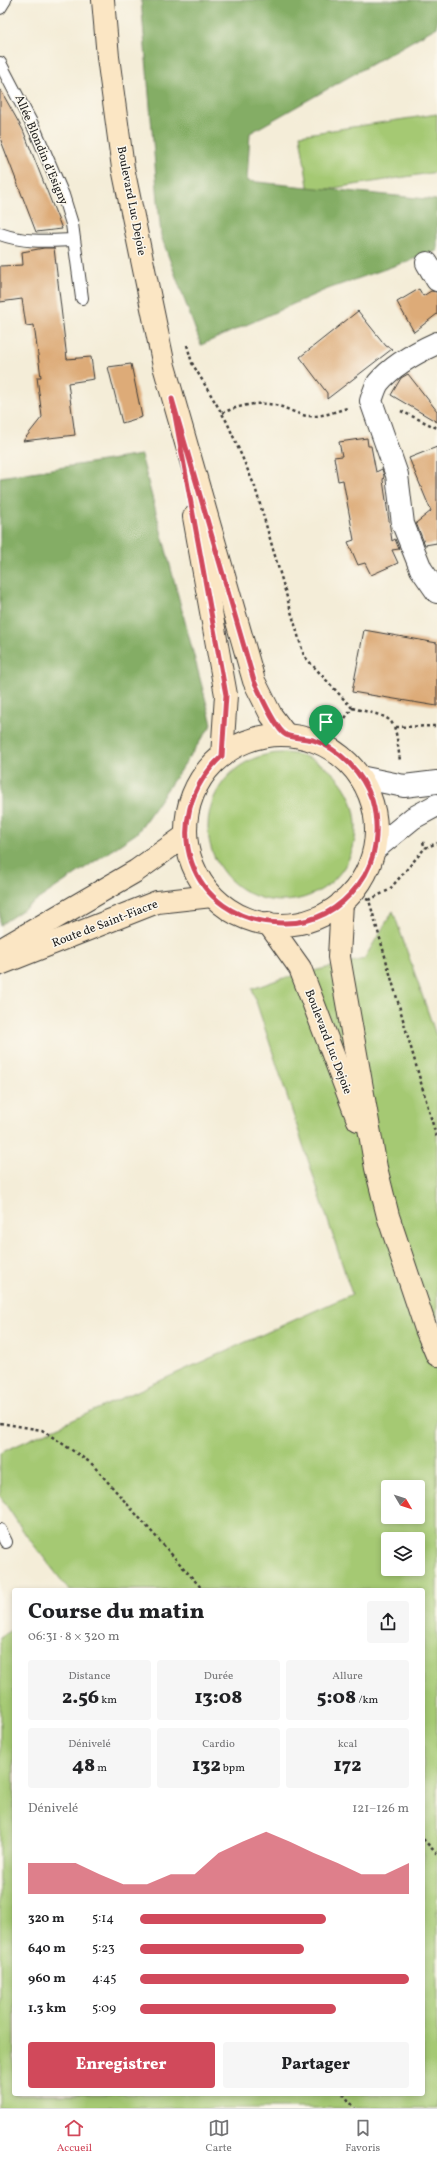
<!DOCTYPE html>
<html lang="fr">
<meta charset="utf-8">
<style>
body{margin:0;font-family:Vollkorn,serif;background:#f6f6f6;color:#202124;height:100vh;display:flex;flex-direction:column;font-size:15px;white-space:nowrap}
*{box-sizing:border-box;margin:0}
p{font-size:13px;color:#757577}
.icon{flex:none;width:22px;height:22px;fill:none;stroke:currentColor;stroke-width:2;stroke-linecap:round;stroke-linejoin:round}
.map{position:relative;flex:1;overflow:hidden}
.details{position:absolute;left:12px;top:1588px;width:413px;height:508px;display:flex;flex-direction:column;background:#fff;border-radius:4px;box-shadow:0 2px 6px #0003}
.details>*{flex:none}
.needle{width:26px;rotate:129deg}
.controls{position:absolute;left:381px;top:1480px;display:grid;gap:8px}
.controls a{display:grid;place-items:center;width:44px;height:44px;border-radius:4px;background:#fff;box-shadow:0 2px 6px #0003;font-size:20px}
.pin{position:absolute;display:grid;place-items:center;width:34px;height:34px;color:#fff;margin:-41px -17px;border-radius:50% 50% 50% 0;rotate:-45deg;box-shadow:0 0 4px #0007}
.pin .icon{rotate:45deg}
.round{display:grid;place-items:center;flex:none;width:42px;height:42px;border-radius:4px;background:#f6f6f6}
.summary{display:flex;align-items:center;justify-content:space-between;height:68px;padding:0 16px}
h1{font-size:22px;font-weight:800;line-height:30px}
.metrics{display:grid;grid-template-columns:repeat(3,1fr);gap:6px;height:68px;padding:4px 16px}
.metrics div{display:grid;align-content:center;border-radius:4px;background:#f6f6f6;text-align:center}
.metrics b{font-size:20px;font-weight:800}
.metrics small{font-size:11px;font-weight:400}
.metrics p{font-size:11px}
.chart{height:112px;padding:8px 16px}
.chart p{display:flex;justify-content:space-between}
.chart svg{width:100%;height:72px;margin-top:4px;fill:#d1495b;opacity:.7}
.primary-button{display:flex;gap:8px;margin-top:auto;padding:8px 16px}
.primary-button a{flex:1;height:46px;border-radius:4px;background:#d1495b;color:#fff;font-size:16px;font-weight:800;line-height:46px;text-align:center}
.primary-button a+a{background:#f6f6f6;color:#202124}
ul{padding:0 16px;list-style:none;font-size:13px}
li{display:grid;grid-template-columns:64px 48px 1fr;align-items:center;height:30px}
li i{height:10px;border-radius:5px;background:#d1495b}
.tab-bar{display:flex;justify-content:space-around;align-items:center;height:56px;border-top:1px solid #e0e0e0;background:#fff;font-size:11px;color:#757577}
.tab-bar a{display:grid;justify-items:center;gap:2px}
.tab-bar .active{color:#d1495b}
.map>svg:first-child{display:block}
.green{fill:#a5c973;stroke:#607248;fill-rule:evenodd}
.forest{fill:#84ad65;stroke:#506440}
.building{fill:#ddab78}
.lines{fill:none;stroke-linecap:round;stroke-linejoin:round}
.service-casing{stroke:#3c3b38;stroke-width:14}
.minor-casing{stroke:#3c3b38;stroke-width:24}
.tertiary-casing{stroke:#3c3b38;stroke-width:24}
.secondary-casing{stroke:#3c3b38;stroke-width:24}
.path{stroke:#3c3b38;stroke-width:2.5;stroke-dasharray:3 3;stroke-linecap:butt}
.service{stroke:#fff;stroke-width:12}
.minor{stroke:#fff;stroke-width:22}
.tertiary{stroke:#fff;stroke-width:22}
.secondary{stroke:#fbe6c4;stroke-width:22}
.route-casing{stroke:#fff;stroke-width:8}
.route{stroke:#d1495b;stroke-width:5}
.labels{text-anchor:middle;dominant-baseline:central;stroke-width:3;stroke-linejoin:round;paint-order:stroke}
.street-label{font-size:12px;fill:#1c1c1c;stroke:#fbf7ec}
</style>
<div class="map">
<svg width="437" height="2108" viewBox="0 0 437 2108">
<rect width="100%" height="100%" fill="#fbf7ec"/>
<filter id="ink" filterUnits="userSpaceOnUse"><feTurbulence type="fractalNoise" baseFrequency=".025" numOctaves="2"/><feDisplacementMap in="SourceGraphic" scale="8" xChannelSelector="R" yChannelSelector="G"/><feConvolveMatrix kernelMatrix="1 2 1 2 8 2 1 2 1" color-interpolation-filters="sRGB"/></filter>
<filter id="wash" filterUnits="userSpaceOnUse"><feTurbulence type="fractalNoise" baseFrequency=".012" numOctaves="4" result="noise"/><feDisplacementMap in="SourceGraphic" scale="16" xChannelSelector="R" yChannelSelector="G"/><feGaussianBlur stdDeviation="0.9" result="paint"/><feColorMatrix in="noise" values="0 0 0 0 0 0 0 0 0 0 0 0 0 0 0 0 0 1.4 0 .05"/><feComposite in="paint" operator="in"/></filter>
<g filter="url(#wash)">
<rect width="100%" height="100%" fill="#f4edd8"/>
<!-- green -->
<g class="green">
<path d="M437 114V172L309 192 300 135Z"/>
<circle cx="282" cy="827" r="74"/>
<path d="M393 911 437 1038V2108H0V1637L14 1628V2094H423V1590H69L26 1535 0 1496V1453L352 1294 252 989 280 979 364 959ZM388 1487H418V1517H388ZM388 1539H418V1569H388Z"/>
</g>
<!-- forest -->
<g class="forest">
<path d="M141 0H437V27L250 133 247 181 437 200V251L325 290 201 345 161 236Z"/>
<path d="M141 455 212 724 137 833 0 925V477Z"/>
</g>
<g id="blocks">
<!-- building -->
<g class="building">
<path d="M0 89 23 130 62 229 36 232 0 138Z"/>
<path d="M44 248H54L67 359 91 357 94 379 68 383 75 435 23 441 42 417 37 377H41L34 325 26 326 22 299 0 302V266L23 265 22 252Z"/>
<path d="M419 289 423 296 431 291 437 292V314L414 332 397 302Z"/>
<path d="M358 311 386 346 392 349 327 399V393L300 357Z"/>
<path d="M131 364 142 417 122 423 108 367Z"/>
<path d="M408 374 437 411V422L391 395 401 378Z"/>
<path d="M367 438 368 446H371L376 472 382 469 384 476 383 480 392 541 395 539 399 549 392 550 398 563 371 575 365 563 358 565 348 542 354 540 343 480 338 481 334 457 342 456 339 442Z"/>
<path d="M437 447V543L425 545 416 523 431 511 409 458Z"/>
<path d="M364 630 437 643V706L352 692Z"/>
</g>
</g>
</g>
<g filter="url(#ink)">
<use href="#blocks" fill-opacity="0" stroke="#3c3b38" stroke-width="1"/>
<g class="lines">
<defs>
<g id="service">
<path d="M0 8 5 0"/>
<path d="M0 63 36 132 63 195 72 224 82 298"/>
<path d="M0 234C25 243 48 241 74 240"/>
<path d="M0 1530 6 1542"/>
</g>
<g id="minor">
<path d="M427 263 437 280"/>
<path d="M437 343C417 352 392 366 378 383 375 388 373 395 371 401L397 475 403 524 421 569 437 592"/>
</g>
<g id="tertiary">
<path d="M360 777 404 786 437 782"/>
<path d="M375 849 413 818 437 805"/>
</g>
<g id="secondary">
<path d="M103 0 108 57 123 168 164 366 254 681 271 715 286 735"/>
<path d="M194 517 226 695 222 756"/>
<circle cx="281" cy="830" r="95"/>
<path d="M342 902 339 957 376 1168 388 1216 426 1329 437 1355"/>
<path d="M268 923 300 968 358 1120"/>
<path d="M0 950 136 871 185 836"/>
<path d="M0 964 157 902 212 896"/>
</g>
</defs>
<!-- service casing -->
<use href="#service" class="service-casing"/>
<!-- minor casing -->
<use href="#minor" class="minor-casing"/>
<!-- tertiary casing -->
<use href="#tertiary" class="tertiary-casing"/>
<!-- secondary casing -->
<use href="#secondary" class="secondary-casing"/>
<!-- path -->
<g class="path">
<path d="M187 345 192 363 227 422 255 487 304 656 352 708 326 746"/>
<path d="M401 411 437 428"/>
<path d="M222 413C241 405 261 400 282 407 290 410 300 415 308 416 322 417 334 412 347 408"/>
<path d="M352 708C397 719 394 715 400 761"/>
<path d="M396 727 437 726"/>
<path d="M423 842 425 848"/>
<path d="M366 899 369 900 437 1139"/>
<path d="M369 900 389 890 425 848 437 843"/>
<path d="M0 1423 42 1430 91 1463 203 1590"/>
<path d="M423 1839 437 1854"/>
<path d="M343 2094 355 2108"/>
</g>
<!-- service -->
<use href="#service" class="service"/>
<!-- minor -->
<use href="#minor" class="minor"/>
<!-- tertiary -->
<use href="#tertiary" class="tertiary"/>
<!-- secondary -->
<use href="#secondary" class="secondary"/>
</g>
</g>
<g class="lines" filter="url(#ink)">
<defs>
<path id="route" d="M172 399 254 681C260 693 275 729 286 735 292 738 306 738 313 740 340 749 363 773 372 800 380 828 377 860 359 884 340 909 314 924 282 923 188 922 155 818 222 756L226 695Z"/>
</defs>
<!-- route casing -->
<use href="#route" class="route-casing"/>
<!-- route -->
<use href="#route" class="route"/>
</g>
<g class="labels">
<!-- street labels -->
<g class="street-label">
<text transform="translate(41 150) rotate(67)">Allée Blondin d'Esigny</text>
<text transform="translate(131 201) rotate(79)">Boulevard Luc Dejoie</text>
<text transform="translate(105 924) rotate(-21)">Route de Saint-Fiacre</text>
<text transform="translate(328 1042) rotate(69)">Boulevard Luc Dejoie</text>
</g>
</g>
</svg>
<div class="controls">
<a><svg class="needle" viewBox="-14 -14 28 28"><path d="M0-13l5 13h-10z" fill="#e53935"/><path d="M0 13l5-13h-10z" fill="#757577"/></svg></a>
<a><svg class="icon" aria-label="layers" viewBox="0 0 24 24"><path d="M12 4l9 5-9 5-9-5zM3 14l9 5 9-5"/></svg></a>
</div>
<div class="pin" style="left:326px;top:746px;background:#1e9e55"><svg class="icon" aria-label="arrive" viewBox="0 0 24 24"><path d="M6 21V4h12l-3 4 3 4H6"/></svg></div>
<section class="details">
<div class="summary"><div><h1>Course du matin</h1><p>06:31 · 8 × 320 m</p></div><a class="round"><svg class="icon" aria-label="share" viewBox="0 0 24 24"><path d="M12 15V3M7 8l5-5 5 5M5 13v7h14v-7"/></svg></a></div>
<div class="metrics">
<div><p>Distance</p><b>2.56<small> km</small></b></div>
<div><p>Durée</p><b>13:08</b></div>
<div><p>Allure</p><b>5:08<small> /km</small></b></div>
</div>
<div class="metrics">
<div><p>Dénivelé</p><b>48<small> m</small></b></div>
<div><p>Cardio</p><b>132<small> bpm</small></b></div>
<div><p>kcal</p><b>172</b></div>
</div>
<div class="chart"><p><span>Dénivelé</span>121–126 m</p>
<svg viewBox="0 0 160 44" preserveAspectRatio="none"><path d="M0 44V25L10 25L20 25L30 32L40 38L50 38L60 32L70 32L80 19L90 12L100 6L110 12L120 19L130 25L140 32L150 32L160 25V44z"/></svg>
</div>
<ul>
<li><b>320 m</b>5:14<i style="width:69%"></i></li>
<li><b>640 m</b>5:23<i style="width:61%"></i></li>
<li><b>960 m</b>4:45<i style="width:100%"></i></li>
<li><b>1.3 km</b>5:09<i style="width:73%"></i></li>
</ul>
<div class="primary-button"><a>Enregistrer</a><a>Partager</a></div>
</section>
</div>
<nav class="tab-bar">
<a class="active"><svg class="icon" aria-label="home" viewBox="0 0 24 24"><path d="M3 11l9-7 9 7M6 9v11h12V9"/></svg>Accueil</a>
<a><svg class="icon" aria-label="map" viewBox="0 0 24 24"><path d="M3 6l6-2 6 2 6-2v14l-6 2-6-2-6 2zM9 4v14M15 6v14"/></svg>Carte</a>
<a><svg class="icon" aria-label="saved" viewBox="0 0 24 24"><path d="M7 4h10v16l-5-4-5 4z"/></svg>Favoris</a>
</nav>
